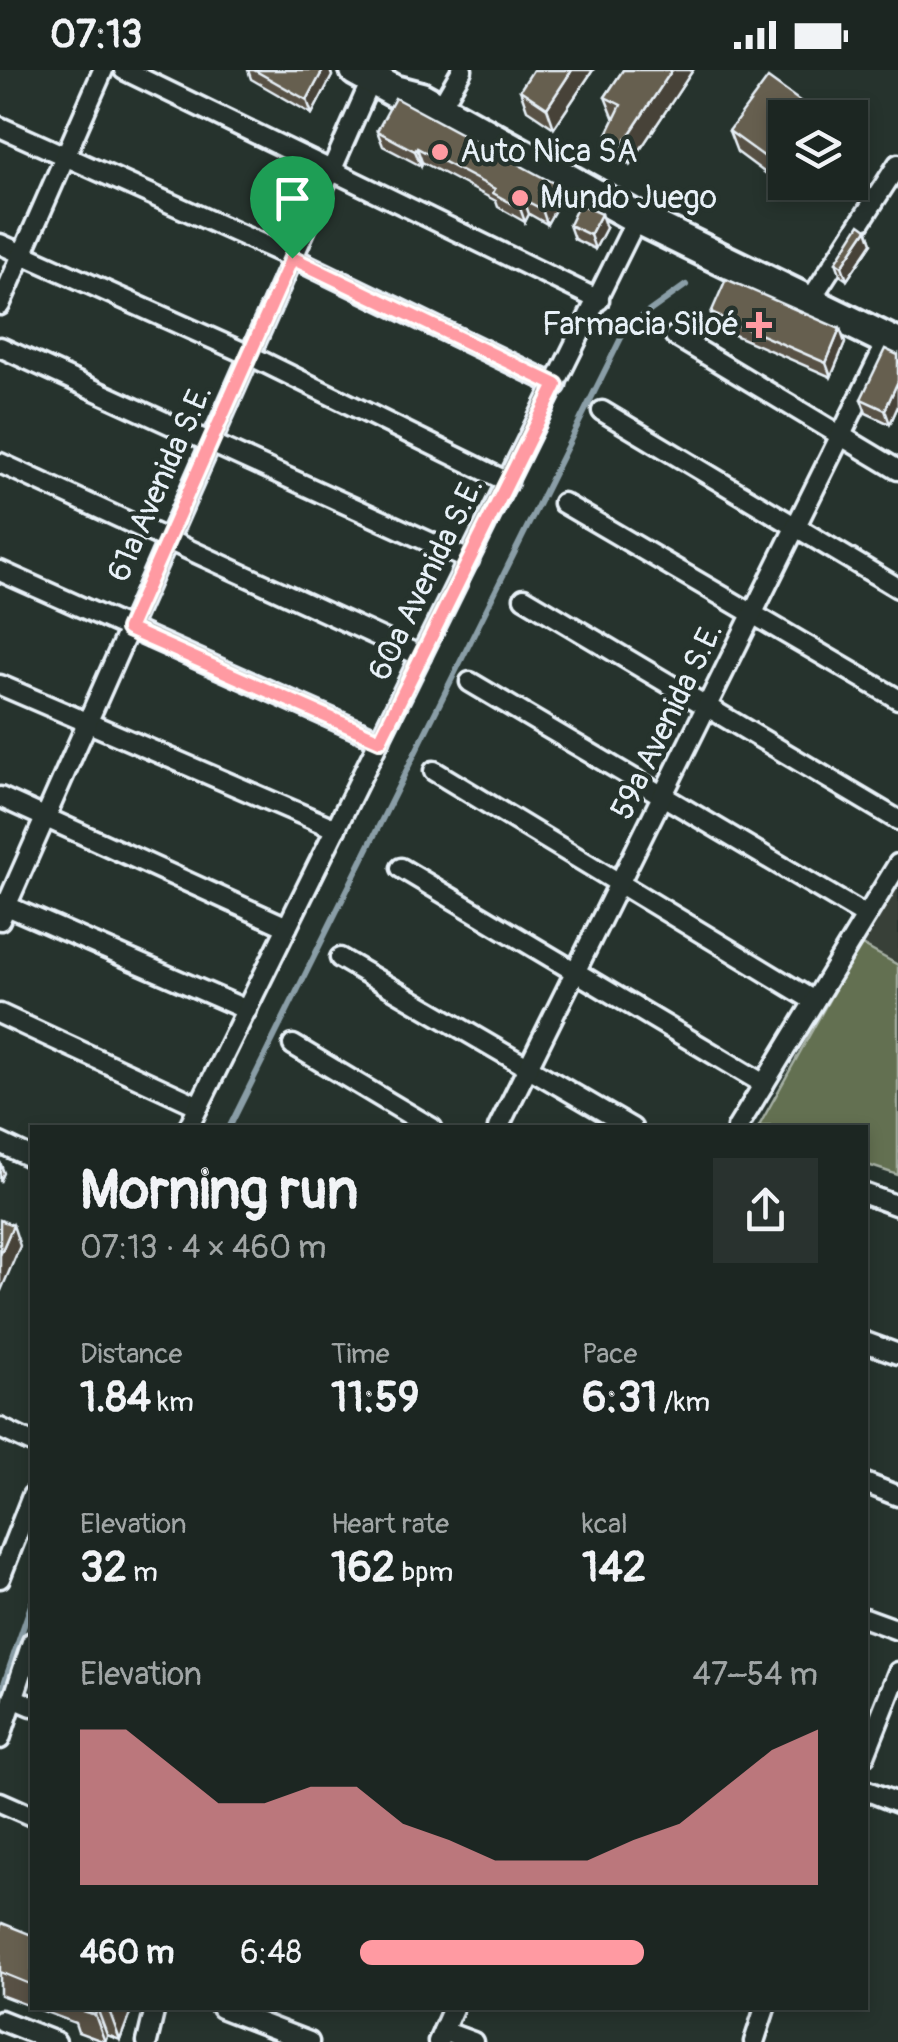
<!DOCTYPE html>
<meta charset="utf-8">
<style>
body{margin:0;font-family:Pangolin,sans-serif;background:#29322f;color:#f1f3f6;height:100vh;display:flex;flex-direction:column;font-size:38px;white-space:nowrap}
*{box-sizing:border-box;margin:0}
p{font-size:32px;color:#a0a5a5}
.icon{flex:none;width:55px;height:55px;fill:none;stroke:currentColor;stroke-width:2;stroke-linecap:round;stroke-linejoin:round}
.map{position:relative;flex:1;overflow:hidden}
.panel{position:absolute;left:30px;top:1055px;width:838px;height:885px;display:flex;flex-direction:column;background:#1c2622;border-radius:0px;box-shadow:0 5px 15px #0003,0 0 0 2px #3a4340}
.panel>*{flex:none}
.buttons{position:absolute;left:768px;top:30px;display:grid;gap:20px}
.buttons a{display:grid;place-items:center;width:100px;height:100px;border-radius:0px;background:#1c2622;box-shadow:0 5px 15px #0003,0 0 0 2px #3a4340;font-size:50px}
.pin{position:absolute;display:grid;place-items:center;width:85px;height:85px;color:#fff;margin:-102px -42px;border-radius:50% 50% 50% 0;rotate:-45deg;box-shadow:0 0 10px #0007}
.pin .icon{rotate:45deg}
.round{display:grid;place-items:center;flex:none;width:105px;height:105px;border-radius:0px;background:#29322f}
.headline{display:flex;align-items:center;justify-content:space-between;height:170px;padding:0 50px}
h1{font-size:55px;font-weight:700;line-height:75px}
.figures{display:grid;grid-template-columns:repeat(3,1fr);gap:15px;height:170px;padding:10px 50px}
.figures div{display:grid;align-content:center}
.figures b{font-size:42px;font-weight:700}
.figures small{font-size:28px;font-weight:400}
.figures p{font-size:28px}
.chart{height:280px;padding:20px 50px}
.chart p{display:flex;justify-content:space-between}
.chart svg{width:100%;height:180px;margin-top:10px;fill:#ff9aa2;opacity:.7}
ul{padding:0 50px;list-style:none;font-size:32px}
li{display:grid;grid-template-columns:160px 120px 1fr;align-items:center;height:75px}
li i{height:25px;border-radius:12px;background:#ff9aa2}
.status{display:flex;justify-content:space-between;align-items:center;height:70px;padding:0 50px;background:#1c2622;direction:ltr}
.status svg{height:28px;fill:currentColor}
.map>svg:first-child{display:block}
.built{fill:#394037}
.green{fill:#637051;stroke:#a6b0a4;stroke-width:2.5}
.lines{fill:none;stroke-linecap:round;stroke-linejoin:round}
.stream{stroke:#8a9ea7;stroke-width:6}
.minor-casing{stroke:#e8f1f8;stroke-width:25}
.primary-casing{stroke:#e8f1f8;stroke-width:38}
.minor{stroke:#26332d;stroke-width:18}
.primary{stroke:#26332d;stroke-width:30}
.wall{fill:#585144;stroke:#e8f1f8;stroke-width:2.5}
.shaded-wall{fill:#474237;stroke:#e8f1f8;stroke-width:2.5}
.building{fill:#665e4f;stroke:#e8f1f8;stroke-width:2.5}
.route-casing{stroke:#fff;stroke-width:20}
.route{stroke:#ff9aa2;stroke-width:12}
.poi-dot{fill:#ff9aa2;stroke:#26332d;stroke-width:4}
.labels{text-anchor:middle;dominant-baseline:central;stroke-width:9;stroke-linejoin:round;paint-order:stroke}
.poi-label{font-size:32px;fill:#e8f1f8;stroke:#26332d;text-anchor:start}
.street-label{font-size:32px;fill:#e8f1f8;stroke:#26332d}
</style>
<div class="status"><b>07:13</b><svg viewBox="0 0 49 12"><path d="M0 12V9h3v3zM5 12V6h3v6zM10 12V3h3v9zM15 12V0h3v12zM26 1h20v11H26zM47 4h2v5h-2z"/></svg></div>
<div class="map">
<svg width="898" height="1972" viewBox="0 0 898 1972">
<rect width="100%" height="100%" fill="#26332d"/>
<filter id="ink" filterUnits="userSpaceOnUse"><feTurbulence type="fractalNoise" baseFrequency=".01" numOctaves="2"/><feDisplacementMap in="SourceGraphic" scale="20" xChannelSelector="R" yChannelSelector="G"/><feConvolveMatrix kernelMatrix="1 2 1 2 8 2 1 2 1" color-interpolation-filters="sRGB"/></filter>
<g filter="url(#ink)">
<!-- built -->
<path class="built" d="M898 815V895L860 874Z"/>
<!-- green -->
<path class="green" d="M860 874 898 895V1105L865 1094V1058L759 1056Z"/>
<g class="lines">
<!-- stream -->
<g class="stream">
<path d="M229 1058 626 258 686 215"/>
<path d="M0 1625 32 1532"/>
</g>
<defs>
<g id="minor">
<path d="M124 0 599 230"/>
<path d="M440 38 462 0"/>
<path d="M0 57 293 188 556 315"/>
<path d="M0 174 249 285 508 412"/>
<path d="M809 232 898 94"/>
<path d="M0 235 103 0"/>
<path d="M675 266 898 400"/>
<path d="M0 277 469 490"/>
<path d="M602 341 898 518"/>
<path d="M0 393 421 586"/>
<path d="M563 433 898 629"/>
<path d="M0 501 380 670"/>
<path d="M524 528 898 750"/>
<path d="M470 612 866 846"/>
<path d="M0 615 336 759"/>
<path d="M434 701 814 931"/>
<path d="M0 727 287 857"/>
<path d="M401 798 764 1014"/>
<path d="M0 833 247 940"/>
<path d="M0 850 374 4"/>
<path d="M340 888 632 1058"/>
<path d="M0 944 199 1036"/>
<path d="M293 975 432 1058"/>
<path d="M188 1058 637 148"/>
<path d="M498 1058 888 270"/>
<path d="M737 1058 898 794"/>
<path d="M0 1073 32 1088"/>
<path d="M865 1124 898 1136"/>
<path d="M865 1272 898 1284"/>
<path d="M0 1358 32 1373"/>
<path d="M865 1413 898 1426"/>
<path d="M0 1508 32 1426"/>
<path d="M865 1548 898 1560"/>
<path d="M13 1628 32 1636"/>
<path d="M0 1669 32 1572"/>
<path d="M865 1685 898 1602"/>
<path d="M865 1720 898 1733"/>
<path d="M0 1732 32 1746"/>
<path d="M221 1938 309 1972"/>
<path d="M0 1950 56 1972"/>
<path d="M443 1961 473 1972"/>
<path d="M147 1972 155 1938"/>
<path d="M438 1972 453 1938"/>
<path d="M754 1972 765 1938"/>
</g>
<path id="primary" d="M356 0 394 21 421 28 637 148 898 275"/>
</defs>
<!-- minor casing -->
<use href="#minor" class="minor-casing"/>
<!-- primary casing -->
<use href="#primary" class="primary-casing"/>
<!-- minor -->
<use href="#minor" class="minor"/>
<!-- primary -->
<use href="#primary" class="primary"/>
</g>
<!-- wall -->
<g class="wall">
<path d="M248 0H330L332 6 312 44 251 9Z"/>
<path d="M593 0 554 58 527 40 520 20Z"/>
<path d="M623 0H693L630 95 615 84 607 64 615 48 613 47 605 27Z"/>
<path d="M816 48 783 116 737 82 729 61Z"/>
<path d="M377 61 555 114 561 129 547 154 529 144 525 152 498 137 496 131 422 92 421 96 383 76Z"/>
<path d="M569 155 606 158 595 179 574 169Z"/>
<path d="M867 159 872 173 847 210 841 206 836 192Z"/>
<path d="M711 243 840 259 845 273 831 307 716 257Z"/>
<path d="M898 285V336L890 354 866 343 861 329Z"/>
<path d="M0 1858 32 1865V1938H132L120 1970 107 1965 105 1972 78 1962 75 1953 0 1925Z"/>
</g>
<!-- shaded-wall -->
<g class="shaded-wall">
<path d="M323 0H330L332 6 312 44 307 30Z"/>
<path d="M572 0H593L554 58 547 38Z"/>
<path d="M672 0H693L630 95 623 74Z"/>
<path d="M417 78 422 92 421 96 415 81Z"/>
<path d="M785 82V112L783 116 776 95Z"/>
<path d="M555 114 561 129 547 154 542 139Z"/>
<path d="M524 130 529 144 525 152 520 138Z"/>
<path d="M601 144 606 158 595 179 590 165Z"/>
<path d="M867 159 872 173 847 210 842 196Z"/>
<path d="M840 259 845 273 831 307 826 293Z"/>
<path d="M898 311V336L890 354 885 340Z"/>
<path d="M0 1092 4 1103 0 1112Z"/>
<path d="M13 1155 20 1176 0 1223V1185Z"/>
<path d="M97 1938 107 1965 105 1972 95 1945Z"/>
<path d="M112 1938H132L120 1970 110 1943Z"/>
</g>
<!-- building -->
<g class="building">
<path d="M254 0H323L307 30Z"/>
<path d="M533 0H572L547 38 520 20Z"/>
<path d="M623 0H672L623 74 607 64 621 35 605 27Z"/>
<path d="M768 8 815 42 811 48H785V82L776 95 729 61Z"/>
<path d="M395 28 555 114 542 139 524 130 520 138 493 123 495 119 417 78 415 81 377 61Z"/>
<path d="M579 134 601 144 590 165 569 155Z"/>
<path d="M860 154 867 159 842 196 836 192Z"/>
<path d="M726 209 840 259 826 293 711 243Z"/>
<path d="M885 279 898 285V311L885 340 861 329Z"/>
<path d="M0 1150 13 1155 0 1185Z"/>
<path d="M2 1853 32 1865V1915L0 1902V1858Z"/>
<path d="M74 1938H112L110 1943 97 1938 95 1945Z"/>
</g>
</g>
<g class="lines" filter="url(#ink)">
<defs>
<path id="route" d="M292 188 556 315 380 670 128 559Z"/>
</defs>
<!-- route casing -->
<use href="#route" class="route-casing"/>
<!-- route -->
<use href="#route" class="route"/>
</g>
<!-- markers -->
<g class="poi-dot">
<circle cx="440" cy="82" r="10"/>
<circle cx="520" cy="128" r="10"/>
<path d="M754 240h10v10h10v10h-10v10h-10v-10h-10v-10h10z"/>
</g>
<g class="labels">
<!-- poi labels -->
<g class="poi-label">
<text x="460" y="82">Auto Nica SA</text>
<text x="540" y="128">Mundo Juego</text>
<text x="739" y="255" text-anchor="end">Farmacia Siloé</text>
</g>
<!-- street labels -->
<g class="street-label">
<text transform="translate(160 413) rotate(-66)">61a Avenida S.E.</text>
<text transform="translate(426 509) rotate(-64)">60a Avenida S.E.</text>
<text transform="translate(667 651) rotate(-64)">59a Avenida S.E.</text>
</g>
</g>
</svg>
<div class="buttons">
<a><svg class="icon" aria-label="layers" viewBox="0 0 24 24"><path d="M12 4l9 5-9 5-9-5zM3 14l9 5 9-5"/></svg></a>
</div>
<div class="pin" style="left:292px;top:188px;background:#1e9e55"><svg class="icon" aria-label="arrive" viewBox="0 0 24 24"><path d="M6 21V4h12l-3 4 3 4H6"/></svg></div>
<section class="panel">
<div class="headline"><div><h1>Morning run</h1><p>07:13 · 4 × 460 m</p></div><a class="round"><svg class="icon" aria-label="share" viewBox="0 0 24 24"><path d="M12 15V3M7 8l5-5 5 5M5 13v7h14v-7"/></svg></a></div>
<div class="figures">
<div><p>Distance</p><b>1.84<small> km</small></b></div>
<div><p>Time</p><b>11:59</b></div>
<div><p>Pace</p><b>6:31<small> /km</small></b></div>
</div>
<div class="figures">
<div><p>Elevation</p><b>32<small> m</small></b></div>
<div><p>Heart rate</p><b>162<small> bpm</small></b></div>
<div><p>kcal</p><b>142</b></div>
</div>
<div class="chart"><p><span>Elevation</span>47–54 m</p>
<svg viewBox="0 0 160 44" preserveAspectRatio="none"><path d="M0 44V6L10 6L20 15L30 24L40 24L50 20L60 20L70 29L80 33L90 38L100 38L110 38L120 33L130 29L140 20L150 11L160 6V44z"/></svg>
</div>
<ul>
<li><b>460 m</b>6:48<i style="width:62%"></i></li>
</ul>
</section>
</div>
